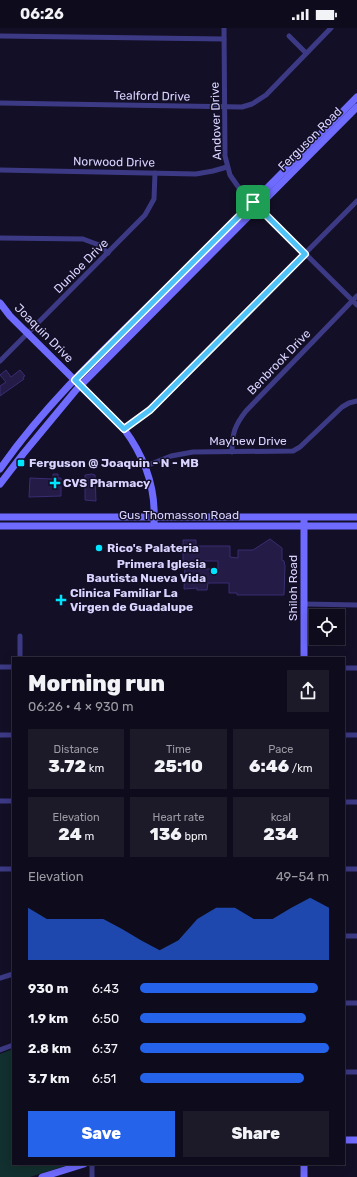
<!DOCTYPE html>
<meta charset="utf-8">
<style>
body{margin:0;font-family:Rubik,sans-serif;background:#1c1929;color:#f1f3f6;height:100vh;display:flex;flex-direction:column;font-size:15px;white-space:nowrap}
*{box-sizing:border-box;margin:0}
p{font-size:13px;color:#9b9ba3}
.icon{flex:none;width:22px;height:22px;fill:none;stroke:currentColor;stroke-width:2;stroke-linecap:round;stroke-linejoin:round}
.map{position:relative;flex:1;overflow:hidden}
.drawer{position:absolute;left:12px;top:629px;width:333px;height:508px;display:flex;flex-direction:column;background:#0e0b1c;border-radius:0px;box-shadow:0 2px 10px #0003,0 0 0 1px #2e2b3b}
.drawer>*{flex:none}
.tools{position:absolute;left:309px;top:581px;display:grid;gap:8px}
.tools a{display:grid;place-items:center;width:36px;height:36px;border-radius:0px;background:#0e0b1c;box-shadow:0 2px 10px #0003,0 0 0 1px #2e2b3b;font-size:20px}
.pin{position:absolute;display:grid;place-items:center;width:34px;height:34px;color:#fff;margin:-17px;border-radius:8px;box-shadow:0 2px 6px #0006}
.round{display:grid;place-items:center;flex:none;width:42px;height:42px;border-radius:0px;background:#1c1929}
.summary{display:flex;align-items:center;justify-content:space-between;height:68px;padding:0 16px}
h1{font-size:22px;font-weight:800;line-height:30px}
.figures{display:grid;grid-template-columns:repeat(3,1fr);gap:6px;height:68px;padding:4px 16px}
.figures div{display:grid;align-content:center;border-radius:0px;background:#1c1929;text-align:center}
.figures b{font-size:17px;font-weight:800}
.figures small{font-size:11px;font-weight:400}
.figures p{font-size:11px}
.chart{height:112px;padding:8px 16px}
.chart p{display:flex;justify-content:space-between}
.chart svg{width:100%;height:72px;margin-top:4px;fill:#2563eb;opacity:.7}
.button{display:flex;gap:8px;margin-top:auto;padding:8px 16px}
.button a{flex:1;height:46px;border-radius:0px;background:#2563eb;color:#fff;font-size:16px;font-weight:800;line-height:46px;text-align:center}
.button a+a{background:#1c1929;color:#f1f3f6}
ul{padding:0 16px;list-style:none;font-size:13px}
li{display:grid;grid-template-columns:64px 48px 1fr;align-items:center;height:30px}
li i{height:10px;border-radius:5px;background:#2563eb}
.status{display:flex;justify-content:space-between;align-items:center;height:28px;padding:0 20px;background:#0e0b1c;direction:ltr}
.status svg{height:11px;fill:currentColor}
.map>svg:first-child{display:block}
.green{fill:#12302f}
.building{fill:#241b47;stroke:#3b2d73;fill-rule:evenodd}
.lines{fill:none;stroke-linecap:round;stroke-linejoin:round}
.street{stroke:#3d3a85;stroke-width:5}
.secondary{stroke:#6f6bff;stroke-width:7}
.route-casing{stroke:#fff;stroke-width:8}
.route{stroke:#4fc3f7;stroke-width:5}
.poi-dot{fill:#00e5ff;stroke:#130f26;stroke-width:1.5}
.labels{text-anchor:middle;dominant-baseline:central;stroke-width:3;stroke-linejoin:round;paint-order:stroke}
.street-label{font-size:12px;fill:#d9d4ff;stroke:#130f26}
.poi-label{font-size:12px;font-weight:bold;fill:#d9d4ff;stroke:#130f26;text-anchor:start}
</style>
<div class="status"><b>06:26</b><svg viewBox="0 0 49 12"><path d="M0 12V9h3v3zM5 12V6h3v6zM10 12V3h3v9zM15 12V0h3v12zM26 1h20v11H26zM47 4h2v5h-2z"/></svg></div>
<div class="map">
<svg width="357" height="1149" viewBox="0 0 357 1149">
<rect width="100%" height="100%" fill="#130f26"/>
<!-- green -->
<path class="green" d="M13 1021V1136H71L30 1149H0V1026Z"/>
<!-- building -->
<g class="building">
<path d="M6 342 11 349 20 342 25 348 23 349 24 351 0 368V358L6 354 0 347Z"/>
<path d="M53 446H58V450H61V468L29 469 30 450 53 451Z"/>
<path d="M92 446 95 447 96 473 85 472V447Z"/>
<path d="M270 511 282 520V532L284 533 285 538 284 567H237V565H229V555H208L207 562H197V560L184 561 185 536H183V512H196V518H230V529L238 530V522H253ZM199 533H218V541H199Z"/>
</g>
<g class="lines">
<!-- street -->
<g class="street">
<path d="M224 0 225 128 230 147 239 160 357 277"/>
<path d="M0 8 224 11"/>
<path d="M289 8 306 25"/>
<path d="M0 75 242 79 252 76 266 67 331 0"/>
<path d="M0 142 196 146 213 143 227 139"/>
<path d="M0 210 83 211 99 217 108 225"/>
<path d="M0 333 145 187 154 171 155 145"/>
<path d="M124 401 150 382 357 173"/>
<path d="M232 424C232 405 235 397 246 383L357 268"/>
<path d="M146 438 171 428 193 424 293 423 300 419 342 379 349 375 357 373"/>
<path d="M304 576 357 577"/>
<path d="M20 608V630"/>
<path d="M0 639H13"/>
<path d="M344 640H357"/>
<path d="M0 707H13"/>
<path d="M344 707H357"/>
<path d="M0 773H13"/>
<path d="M344 774H357"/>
<path d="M0 841H13"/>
<path d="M344 841H357"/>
<path d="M344 908H357"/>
<path d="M0 950 13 946"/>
<path d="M344 975H357"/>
<path d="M0 1022 13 1017"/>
<path d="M344 1044H357"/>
<path d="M92 1136V1149"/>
</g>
<!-- secondary -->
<g class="secondary">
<path d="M0 275 10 288 124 401C144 428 156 459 154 494"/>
<path d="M0 441C49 371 113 313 174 253 235 193 296 131 357 69"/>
<path d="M0 456 23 426 76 362 357 79"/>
<path d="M0 489H357"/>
<path d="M304 493V630"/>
<path d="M0 498H357"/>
<path d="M344 1112H357"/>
<path d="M304 1136V1149"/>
<path d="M42 1149 84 1136"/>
</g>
</g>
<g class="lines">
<defs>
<path id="route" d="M253 174 305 226 150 382 124 401 75 352Z"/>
</defs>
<!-- route casing -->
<use href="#route" class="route-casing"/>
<!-- route -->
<use href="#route" class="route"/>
</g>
<!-- markers -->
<g class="poi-dot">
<rect x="17" y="431" width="8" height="8" rx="2"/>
<path d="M53 449h4v4h4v4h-4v4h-4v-4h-4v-4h4z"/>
<circle cx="99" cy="520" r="4"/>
<circle cx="214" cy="543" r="4"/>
<path d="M59 566h4v4h4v4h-4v4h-4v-4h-4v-4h4z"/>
</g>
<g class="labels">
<!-- street labels -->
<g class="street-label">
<text transform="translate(152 68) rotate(1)">Tealford Drive</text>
<text transform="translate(216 93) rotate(-92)">Andover Drive</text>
<text transform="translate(310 111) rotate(-45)">Ferguson Road</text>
<text transform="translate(114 134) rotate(1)">Norwood Drive</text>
<text transform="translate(81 238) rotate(-45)">Dunloe Drive</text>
<text transform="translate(44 305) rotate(45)">Joaquin Drive</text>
<text transform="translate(279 334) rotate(-46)">Benbrook Drive</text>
<text x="248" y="413">Mayhew Drive</text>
<text x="179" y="487">Gus Thomasson Road</text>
<text transform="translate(293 560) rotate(-90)">Shiloh Road</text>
</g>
<!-- poi labels -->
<g class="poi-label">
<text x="29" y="435">Ferguson @ Joaquin - N - MB</text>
<text x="63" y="455">CVS Pharmacy</text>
<text x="107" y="520">Rico's Palateria</text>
<text x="206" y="536" text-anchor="end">Primera Iglesia<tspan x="206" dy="14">Bautista Nueva Vida</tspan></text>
<text x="70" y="565">Clinica Familiar La<tspan x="70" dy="14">Virgen de Guadalupe</tspan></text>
</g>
</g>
</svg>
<div class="tools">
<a><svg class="icon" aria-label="locate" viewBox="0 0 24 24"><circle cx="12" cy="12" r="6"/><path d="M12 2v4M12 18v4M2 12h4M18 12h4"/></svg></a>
</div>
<div class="pin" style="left:253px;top:174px;background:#1e9e55"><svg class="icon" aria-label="arrive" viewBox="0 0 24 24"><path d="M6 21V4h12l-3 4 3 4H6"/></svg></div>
<section class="drawer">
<div class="summary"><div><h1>Morning run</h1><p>06:26 · 4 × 930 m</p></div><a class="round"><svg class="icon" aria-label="share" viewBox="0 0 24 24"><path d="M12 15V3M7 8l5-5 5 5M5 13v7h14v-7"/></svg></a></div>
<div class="figures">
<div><p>Distance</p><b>3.72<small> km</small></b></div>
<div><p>Time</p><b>25:10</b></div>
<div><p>Pace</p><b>6:46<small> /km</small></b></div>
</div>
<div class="figures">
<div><p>Elevation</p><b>24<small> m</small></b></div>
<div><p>Heart rate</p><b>136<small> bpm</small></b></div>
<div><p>kcal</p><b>234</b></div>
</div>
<div class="chart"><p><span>Elevation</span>49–54 m</p>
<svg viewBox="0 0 160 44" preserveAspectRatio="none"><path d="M0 44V12L10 19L20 19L30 19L40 19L50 25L60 32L70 38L80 32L90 19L100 12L110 12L120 19L130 19L140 12L150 6L160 12V44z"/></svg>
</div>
<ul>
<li><b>930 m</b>6:43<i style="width:94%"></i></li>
<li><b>1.9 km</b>6:50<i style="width:88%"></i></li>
<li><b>2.8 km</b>6:37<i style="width:100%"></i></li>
<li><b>3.7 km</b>6:51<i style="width:87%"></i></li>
</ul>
<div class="button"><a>Save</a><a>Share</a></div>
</section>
</div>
